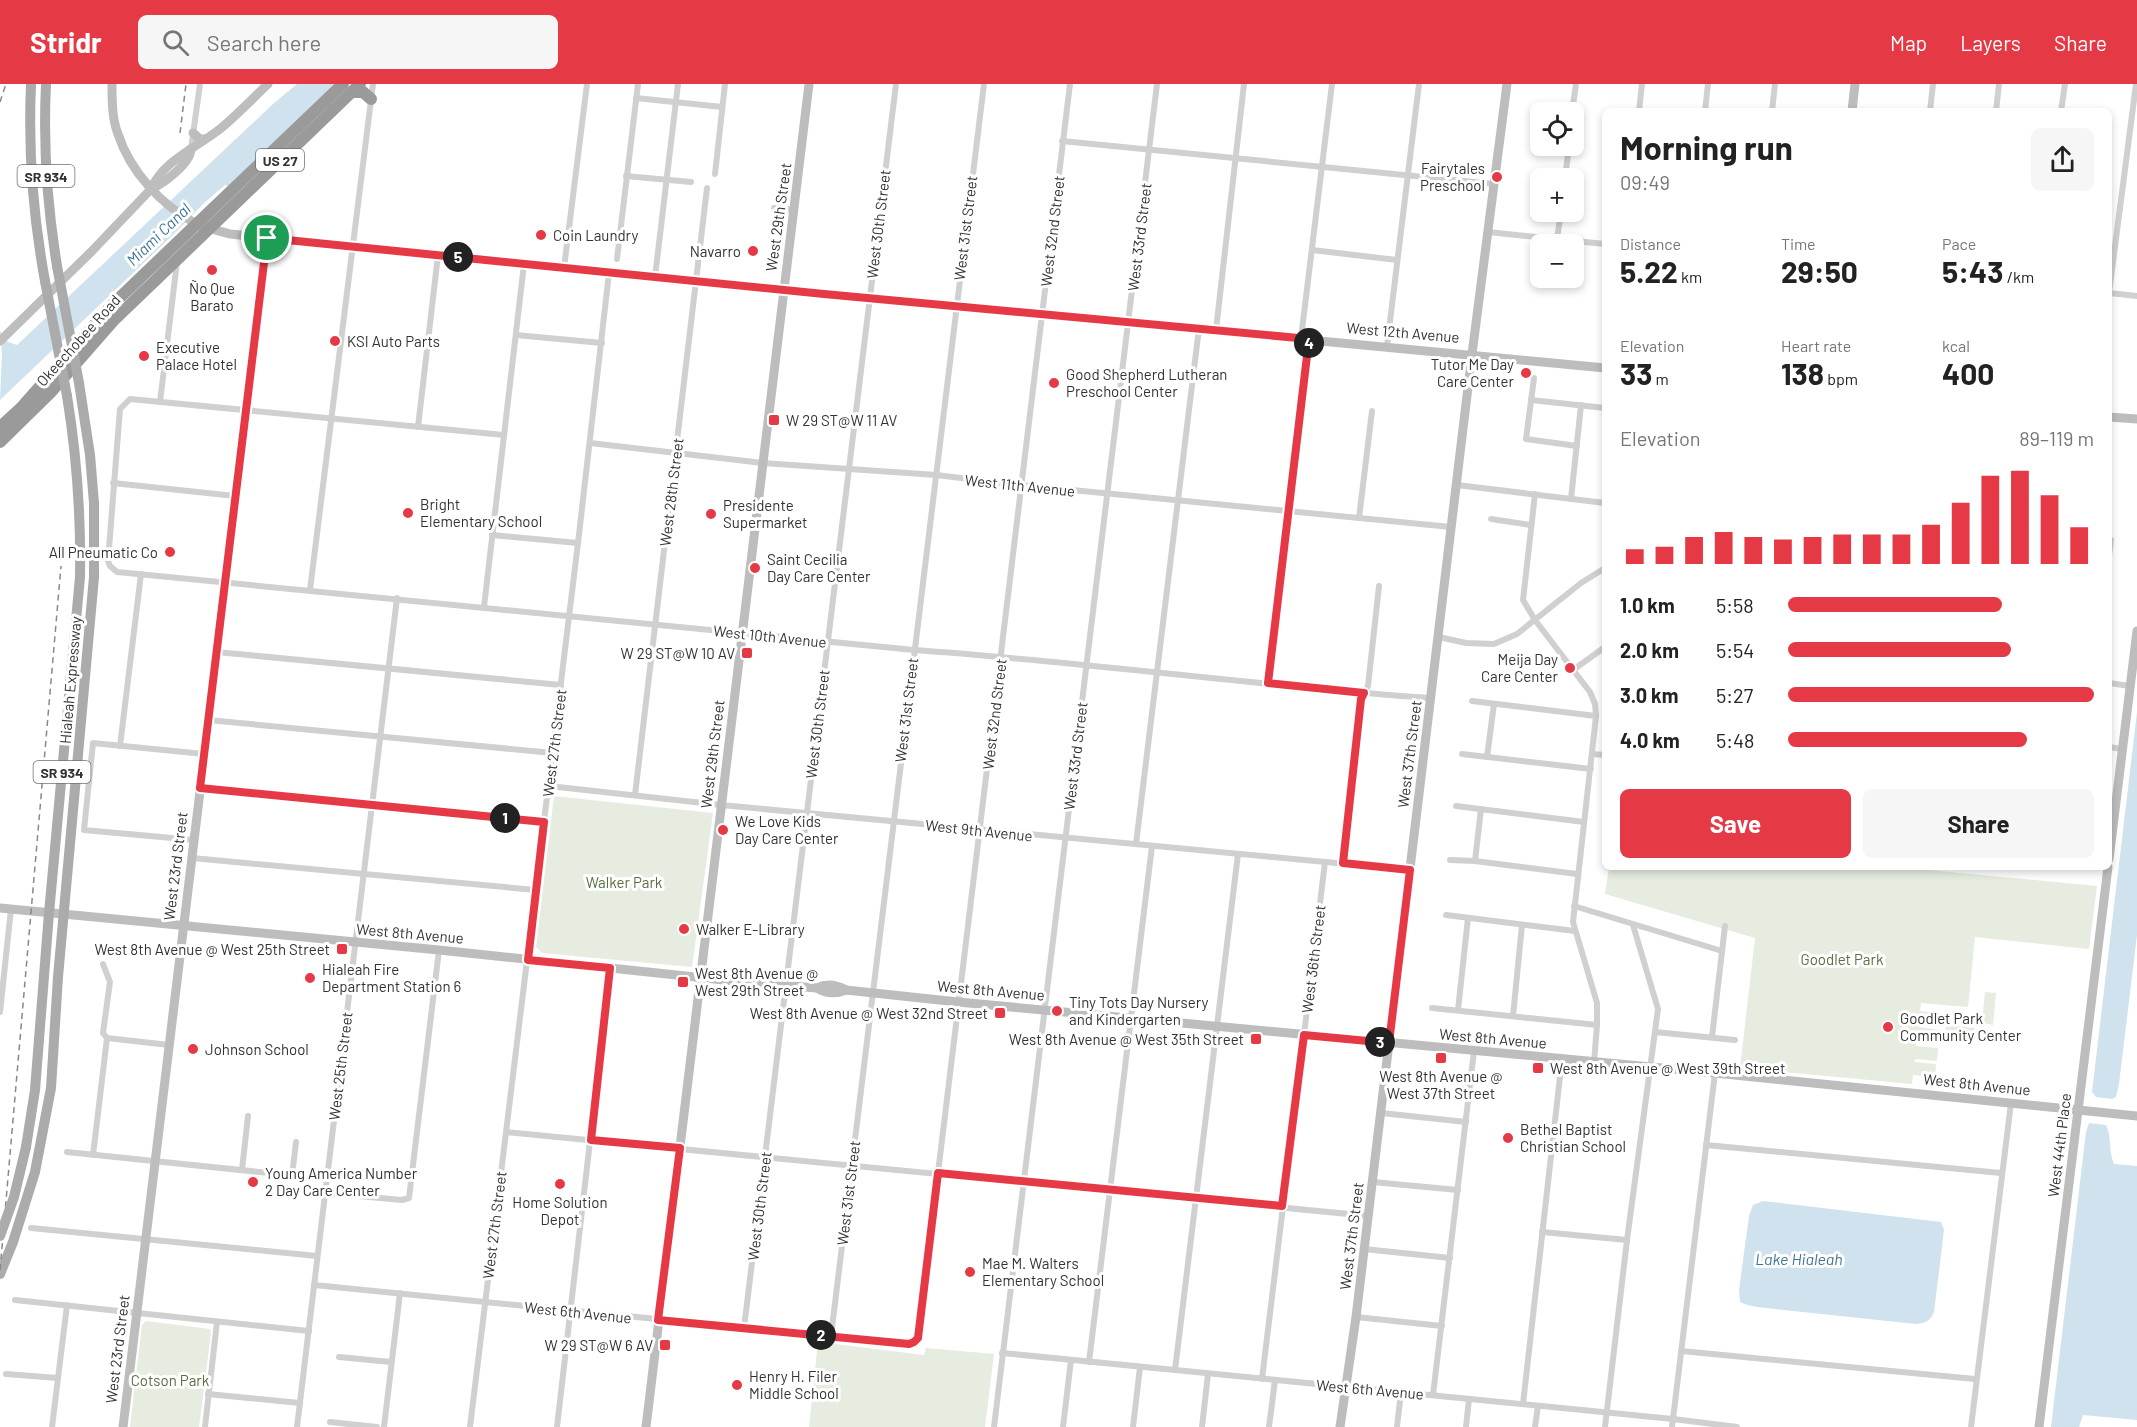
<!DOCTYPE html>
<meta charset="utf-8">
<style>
body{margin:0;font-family:Barlow,sans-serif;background:#f6f6f6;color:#222;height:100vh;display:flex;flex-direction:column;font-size:22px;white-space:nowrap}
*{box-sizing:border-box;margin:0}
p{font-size:20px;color:#767676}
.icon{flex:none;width:33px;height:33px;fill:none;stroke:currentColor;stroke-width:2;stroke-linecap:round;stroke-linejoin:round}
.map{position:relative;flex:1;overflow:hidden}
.details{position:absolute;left:1602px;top:24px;width:510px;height:762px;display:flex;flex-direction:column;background:#fff;border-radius:9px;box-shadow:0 3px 9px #0003}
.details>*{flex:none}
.fabs{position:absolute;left:1530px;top:18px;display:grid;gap:12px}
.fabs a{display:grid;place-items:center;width:54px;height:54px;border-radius:9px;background:#fff;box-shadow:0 3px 9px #0003;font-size:30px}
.pin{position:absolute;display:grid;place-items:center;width:51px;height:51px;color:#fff;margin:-26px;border:3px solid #fff;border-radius:50%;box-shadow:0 2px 6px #0007}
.km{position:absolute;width:30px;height:30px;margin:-15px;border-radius:50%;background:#222;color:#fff;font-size:16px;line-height:30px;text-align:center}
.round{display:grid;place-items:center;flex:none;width:63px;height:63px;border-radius:9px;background:#f6f6f6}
.overview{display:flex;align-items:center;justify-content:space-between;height:102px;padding:0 18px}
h1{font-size:33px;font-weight:700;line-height:45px}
.stats{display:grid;grid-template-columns:repeat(3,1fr);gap:9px;height:102px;padding:6px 18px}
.stats div{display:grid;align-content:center}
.stats b{font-size:30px;font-weight:700}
.stats small{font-size:16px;font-weight:400}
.stats p{font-size:16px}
.chart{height:168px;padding:12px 18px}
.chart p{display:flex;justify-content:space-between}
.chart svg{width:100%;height:108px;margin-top:6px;stroke:#e63946;stroke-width:6}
.button{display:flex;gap:12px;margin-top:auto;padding:12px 18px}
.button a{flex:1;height:69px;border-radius:9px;background:#e63946;color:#fff;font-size:24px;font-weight:700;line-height:69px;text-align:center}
.button a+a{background:#f6f6f6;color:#222}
ul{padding:0 18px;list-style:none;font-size:20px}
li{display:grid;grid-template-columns:96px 72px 1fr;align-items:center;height:45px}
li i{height:15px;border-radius:8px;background:#e63946}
header{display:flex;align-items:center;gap:36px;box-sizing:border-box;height:84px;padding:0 30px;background:#e63946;color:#fff}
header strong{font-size:28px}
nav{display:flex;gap:33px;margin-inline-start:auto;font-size:21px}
.search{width:420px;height:54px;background:#f6f6f6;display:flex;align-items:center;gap:15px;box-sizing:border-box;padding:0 21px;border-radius:9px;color:#767676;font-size:22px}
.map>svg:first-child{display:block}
.green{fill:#e6ecdf}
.water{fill:#cfe2ee}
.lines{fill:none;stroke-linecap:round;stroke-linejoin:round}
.street{stroke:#d0d0d0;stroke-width:6}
.secondary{stroke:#bdbdbd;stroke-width:9}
.primary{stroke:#ababab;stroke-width:10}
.highway{stroke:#9a9a9a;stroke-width:12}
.rail{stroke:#888;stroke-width:1.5;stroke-dasharray:6 4.5;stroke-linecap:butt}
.primary-bridge{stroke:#ababab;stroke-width:10}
.route-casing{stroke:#fff;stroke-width:12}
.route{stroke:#e63946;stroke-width:8}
.poi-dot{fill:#e63946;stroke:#fff;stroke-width:2}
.labels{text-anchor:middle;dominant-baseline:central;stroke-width:6;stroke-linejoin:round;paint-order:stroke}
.shield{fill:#fff;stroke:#707070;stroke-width:1.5}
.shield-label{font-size:14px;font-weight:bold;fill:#333}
.poi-label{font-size:15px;fill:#333;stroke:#fff;text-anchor:start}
.street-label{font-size:15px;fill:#333;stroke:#fff}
.park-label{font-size:15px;fill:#56703f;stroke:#fff}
.water-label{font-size:16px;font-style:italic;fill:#3f7597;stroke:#fff}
</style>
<header>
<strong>Stridr</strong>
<div class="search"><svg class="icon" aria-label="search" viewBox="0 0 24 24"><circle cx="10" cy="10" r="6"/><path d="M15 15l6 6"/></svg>Search here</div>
<nav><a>Map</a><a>Layers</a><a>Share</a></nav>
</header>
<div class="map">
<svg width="2137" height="1343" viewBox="0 0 2137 1343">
<rect width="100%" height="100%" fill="#fff"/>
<!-- green -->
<g class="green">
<path d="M554 712 713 729 692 883 542 869 536 863Z"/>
<path d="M1609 783H1923L1928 786 2097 802 2089 865 1975 853 1968 923 1921 919 1920 927 1942 930 1941 943 1918 941V943L1940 946 1939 959 1916 957V962L1938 964 1937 977 1915 975 1914 978 1936 980 1935 993 1913 991 1912 1000 1740 984 1755 854 1605 810Z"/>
<path d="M1985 908 1996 909 1993 941 1982 939Z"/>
<path d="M1946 941 1975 944 1973 960 1945 957Z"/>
<path d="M146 1237 210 1245 211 1249 199 1343H130L142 1241Z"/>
<path d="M818 1258 924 1271 926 1264 994 1270 985 1343H809Z"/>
</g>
<!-- water -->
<g class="water">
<path d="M297 0H335L228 102 225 101 204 119 178 146 0 316 2 271 0 247 8 258 17 261 273 20Z"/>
<path d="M2137 628V851L2119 1000 2116 1013 2112 1015 2096 1013 2092 1008Z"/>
<path d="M2089 1039 2106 1041C2112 1054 2108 1066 2114 1080L2137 1082V1336L2083 1331 2079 1343H2051L2086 1048Z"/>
<path d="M1763 1117 1941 1138 1944 1146 1934 1228C1930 1237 1926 1239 1916 1240L1784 1226C1771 1224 1751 1224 1740 1218L1739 1206 1749 1132 1753 1121Z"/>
</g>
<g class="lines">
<!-- street -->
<g class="street">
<path d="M636 14 722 23"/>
<path d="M1639 27 1642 0"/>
<path d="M1705 27 1708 0"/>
<path d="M1772 27 1775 0"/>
<path d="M1930 27 1933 0"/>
<path d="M1996 27 1999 0"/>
<path d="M2061 27 2065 0"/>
<path d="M1572 28 1576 0"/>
<path d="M1062 57 1495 100"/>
<path d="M191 65 200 0"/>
<path d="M715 90 725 0"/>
<path d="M626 92 691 98"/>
<path d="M1565 94 1569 62"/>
<path d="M774 124 795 126"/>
<path d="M1488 148 1605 160"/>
<path d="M1557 155 1561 128"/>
<path d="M1312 166 1397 176"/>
<path d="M617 175 638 0"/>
<path d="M564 184 587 0"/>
<path d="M655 193 678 0"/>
<path d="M2109 209 2136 0"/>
<path d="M2109 209 2137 212"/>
<path d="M1216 246 1244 0"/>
<path d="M516 251 602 259"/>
<path d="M1301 254 1332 0"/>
<path d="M1387 262 1419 0"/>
<path d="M1534 294 1526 355 1577 362"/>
<path d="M1531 316 1605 324"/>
<path d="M160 318 177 178"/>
<path d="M418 343 438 171"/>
<path d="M504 351 130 315 120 325 108 477 110 482 117 488 914 566C1087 578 1258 602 1431 614"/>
<path d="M590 359 763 379 936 391 1021 401 1451 443"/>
<path d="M113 399 235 412"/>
<path d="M1457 401 1605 419"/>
<path d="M1535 410 1523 516 1535 536 1590 608 1595 620 1596 632 1573 838 1597 919V941L1594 979"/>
<path d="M1571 415 1581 321"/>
<path d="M1359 434 1372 327"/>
<path d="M1491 435 1531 441"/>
<path d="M492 451 578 459"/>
<path d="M2109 456H2111L2109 472"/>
<path d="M310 506 373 0"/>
<path d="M484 523 524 180"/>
<path d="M1439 553 1466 559 1494 560 1517 550 1581 499 1605 484"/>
<path d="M216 568 561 601"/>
<path d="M1573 586 1605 563"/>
<path d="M1268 599 1309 255"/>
<path d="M2109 599 2130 602"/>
<path d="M1472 617 1596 632"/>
<path d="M208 636 553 669"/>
<path d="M120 662 141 490"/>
<path d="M2109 663 2122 665"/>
<path d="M1462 670 1591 685"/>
<path d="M1592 670 1605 671"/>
<path d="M1487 673 1494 620"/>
<path d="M549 702 721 721 1410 786"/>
<path d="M200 704 544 738"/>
<path d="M635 711 707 104"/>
<path d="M1456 722 1584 738"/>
<path d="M194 756 84 746 93 659 204 670"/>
<path d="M1136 760 1199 244"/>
<path d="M192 774 536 806"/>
<path d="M1450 776 1475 777 1577 790"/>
<path d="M1475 777 1481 725"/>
<path d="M1343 779 1361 615 1368 602 1379 502"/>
<path d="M1574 822 1722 867"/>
<path d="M1446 831 1575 847"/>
<path d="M1432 924 1597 941"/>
<path d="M1458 926 1468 834"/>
<path d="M0 928 11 825"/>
<path d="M1513 932 1522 841"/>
<path d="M1655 948 1735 956"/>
<path d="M1712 953 1725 842"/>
<path d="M107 954 169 961"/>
<path d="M1381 1029 1466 1038"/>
<path d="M506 1048 1369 1132"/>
<path d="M1706 1061 2001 1089"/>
<path d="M67 1068 327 1095"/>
<path d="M93 1071 107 954 103 949 110 898 103 880"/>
<path d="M242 1086 248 1032"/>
<path d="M292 1092 296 1058"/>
<path d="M1373 1098 1458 1106"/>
<path d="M325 1109 402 1116 409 1114 439 866"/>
<path d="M31 1144 317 1172"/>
<path d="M1542 1148 1627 1156"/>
<path d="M1364 1165 1450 1174"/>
<path d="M314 1201 909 1260 914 1258 918 1254 1070 0"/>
<path d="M15 1216 309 1247"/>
<path d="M1356 1233 1442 1242"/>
<path d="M744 1244 896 0"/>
<path d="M831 1252 984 0"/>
<path d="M1681 1267 1975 1295"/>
<path d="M1002 1269 1673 1335 1737 1343"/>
<path d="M339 1273 391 1278"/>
<path d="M1089 1278 1152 762"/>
<path d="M1175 1286 1238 770"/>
<path d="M6 1290 58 1294"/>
<path d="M1262 1295 1325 778"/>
<path d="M208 1310 300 1319"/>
<path d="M1433 1311 1474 967"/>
<path d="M1523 1320 1562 975"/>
<path d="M330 1338 377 1343"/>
<path d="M52 1343 67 1221"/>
<path d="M205 1343 217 1238"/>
<path d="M297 1343 397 514"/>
<path d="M384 1343 400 1209"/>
<path d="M470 1343 578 459 609 189"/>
<path d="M557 1343 610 884"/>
<path d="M994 1343 1157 0"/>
<path d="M1063 1343 1071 1276"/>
<path d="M1133 1343 1140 1283"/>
<path d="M1202 1343 1208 1290"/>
<path d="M1269 1343 1275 1296"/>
<path d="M1397 1343 1401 1308"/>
<path d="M1466 1343 1469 1315"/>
<path d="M1535 1343 1538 1322"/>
<path d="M1605 1343 1627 1156 1658 925 1633 841"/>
<path d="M1672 1343 1715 989"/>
<path d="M1971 1343 2011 1019"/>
</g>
<!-- secondary -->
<g class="secondary">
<path d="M112 0C112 16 112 35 118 50 130 87 161 121 195 139 207 144 219 147 230 150L824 210 1605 284"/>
<path d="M1852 27 1855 0"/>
<path d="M193 49 200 55H205"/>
<path d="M151 105C163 100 191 79 191 65"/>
<path d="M0 257 92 167 151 105C163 77 197 63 220 45 237 31 252 15 268 0"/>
<path d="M2109 333 2137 335"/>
<path d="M2109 775 2137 547"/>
<path d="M0 824 439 866 743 898 817 904C827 899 837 901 846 906L958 918 1715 989 2137 1032"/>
<path d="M817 904C826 910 836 910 846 906"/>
<path d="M123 1343 267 154"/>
<path d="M646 1343 809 0"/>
<path d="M1340 1343 1356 1233 1472 270 1507 0"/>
<path d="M2039 1343 2108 783"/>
</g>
<!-- primary -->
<g class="primary">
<path d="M31 0C28 67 33 132 45 197"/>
<path d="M46 0C43 62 47 121 57 182"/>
<path d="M26 1063 35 1006 49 829 80 493C81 432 77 373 67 312"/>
<path d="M0 1190 13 1158 35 1088 51 1004 58 893 94 493V419L90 371 79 299"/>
</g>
<!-- highway -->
<g class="highway">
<path d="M352 8H363L371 15"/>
<path d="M0 343 21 324 113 220 343 0"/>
<path d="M0 358 50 309 113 237 360 0"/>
</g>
<!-- rail -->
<g class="rail">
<path d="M0 18 6 0"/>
<path d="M180 49 186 0"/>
<path d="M0 1186 61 482"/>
</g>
<!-- primary-bridge -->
<g class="primary-bridge">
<path d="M57 182 79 299"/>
<path d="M45 197 67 312"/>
<path d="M0 1152 14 1113 26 1063"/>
</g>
</g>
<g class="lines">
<defs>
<path id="route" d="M267 154 824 210 1309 255 1268 599 1364 609 1361 615 1343 779 1410 786 1389 959 1304 951 1282 1122 938 1089 918 1254 914 1258 909 1260 658 1236 680 1064 591 1056 610 884 528 876 544 738 200 704Z"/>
</defs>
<!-- route casing -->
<use href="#route" class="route-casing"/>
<!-- route -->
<use href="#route" class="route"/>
</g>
<!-- markers -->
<g class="poi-dot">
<circle cx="1497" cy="93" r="6"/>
<circle cx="541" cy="151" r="6"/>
<circle cx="753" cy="167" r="6"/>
<circle cx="212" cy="186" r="6"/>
<circle cx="335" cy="257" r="6"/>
<circle cx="144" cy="272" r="6"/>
<circle cx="1526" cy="289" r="6"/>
<circle cx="1054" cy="299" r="6"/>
<rect x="768" y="330" width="12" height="12" rx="3"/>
<circle cx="408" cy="429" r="6"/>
<circle cx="711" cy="430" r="6"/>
<circle cx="170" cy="468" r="6"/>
<circle cx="755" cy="484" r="6"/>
<rect x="741" y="563" width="12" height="12" rx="3"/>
<circle cx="1570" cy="584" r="6"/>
<circle cx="723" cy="746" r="6"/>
<circle cx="684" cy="845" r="6"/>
<rect x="336" y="859" width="12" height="12" rx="3"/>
<circle cx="310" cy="894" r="6"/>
<rect x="677" y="892" width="12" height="12" rx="3"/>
<circle cx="1057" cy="927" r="6"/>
<rect x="994" y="923" width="12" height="12" rx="3"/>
<circle cx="1888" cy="943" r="6"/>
<rect x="1250" y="949" width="12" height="12" rx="3"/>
<circle cx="193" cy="965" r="6"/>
<rect x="1435" y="968" width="12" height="12" rx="3"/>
<rect x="1532" y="978" width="12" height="12" rx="3"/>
<circle cx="1508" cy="1054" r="6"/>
<circle cx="253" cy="1098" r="6"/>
<circle cx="560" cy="1100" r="6"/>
<circle cx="970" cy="1188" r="6"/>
<rect x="659" y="1255" width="12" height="12" rx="3"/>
<circle cx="737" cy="1301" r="6"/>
</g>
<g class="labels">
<!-- shield labels -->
<g class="shield">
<rect x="256" y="65" width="48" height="22" rx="4.5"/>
<rect x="17.5" y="81" width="57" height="22" rx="4.5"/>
<rect x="33.5" y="677" width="57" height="22" rx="4.5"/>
</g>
<g class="shield-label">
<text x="280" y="76">US 27</text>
<text x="46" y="92">SR 934</text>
<text x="62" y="688">SR 934</text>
</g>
<!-- poi labels -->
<g class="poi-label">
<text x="1485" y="84" text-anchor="end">Fairytales<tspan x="1485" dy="17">Preschool</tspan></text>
<text x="553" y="151">Coin Laundry</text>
<text x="741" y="167" text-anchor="end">Navarro</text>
<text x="212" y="204" text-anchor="middle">Ño Que<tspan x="212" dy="17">Barato</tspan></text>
<text x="347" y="257">KSI Auto Parts</text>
<text x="156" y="263">Executive<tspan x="156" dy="17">Palace Hotel</tspan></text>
<text x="1514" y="280" text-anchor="end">Tutor Me Day<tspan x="1514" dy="17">Care Center</tspan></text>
<text x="1066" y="290">Good Shepherd Lutheran<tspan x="1066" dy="17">Preschool Center</tspan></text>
<text x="786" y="336">W 29 ST@W 11 AV</text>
<text x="420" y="420">Bright<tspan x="420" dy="17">Elementary School</tspan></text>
<text x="723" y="421">Presidente<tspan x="723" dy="17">Supermarket</tspan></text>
<text x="158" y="468" text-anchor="end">All Pneumatic Co</text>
<text x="767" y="475">Saint Cecilia<tspan x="767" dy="17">Day Care Center</tspan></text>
<text x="735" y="569" text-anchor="end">W 29 ST@W 10 AV</text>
<text x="1558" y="575" text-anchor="end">Meija Day<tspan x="1558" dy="17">Care Center</tspan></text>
<text x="735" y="737">We Love Kids<tspan x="735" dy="17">Day Care Center</tspan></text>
<text x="696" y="845">Walker E-Library</text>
<text x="330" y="865" text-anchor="end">West 8th Avenue @ West 25th Street</text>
<text x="322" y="885">Hialeah Fire<tspan x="322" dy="17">Department Station 6</tspan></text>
<text x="695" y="889">West 8th Avenue @<tspan x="695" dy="17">West 29th Street</tspan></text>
<text x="1069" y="918">Tiny Tots Day Nursery<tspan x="1069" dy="17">and Kindergarten</tspan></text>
<text x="988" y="929" text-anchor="end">West 8th Avenue @ West 32nd Street</text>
<text x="1900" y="934">Goodlet Park<tspan x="1900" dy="17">Community Center</tspan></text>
<text x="1244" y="955" text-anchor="end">West 8th Avenue @ West 35th Street</text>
<text x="205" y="965">Johnson School</text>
<text x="1550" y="984">West 8th Avenue @ West 39th Street</text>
<text x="1441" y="992" text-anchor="middle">West 8th Avenue @<tspan x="1441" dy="17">West 37th Street</tspan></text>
<text x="1520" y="1045">Bethel Baptist<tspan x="1520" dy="17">Christian School</tspan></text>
<text x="265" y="1089">Young America Number<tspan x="265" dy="17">2 Day Care Center</tspan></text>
<text x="560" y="1118" text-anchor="middle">Home Solution<tspan x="560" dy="17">Depot</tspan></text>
<text x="982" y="1179">Mae M. Walters<tspan x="982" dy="17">Elementary School</tspan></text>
<text x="653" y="1261" text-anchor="end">W 29 ST@W 6 AV</text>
<text x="749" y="1292">Henry H. Filer<tspan x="749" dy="17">Middle School</tspan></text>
</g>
<!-- street labels -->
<g class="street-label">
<text transform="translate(778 133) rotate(-82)">West 29th Street</text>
<text transform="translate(878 140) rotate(-83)">West 30th Street</text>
<text transform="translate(965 144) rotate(-83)">West 31st Street</text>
<text transform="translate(1052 147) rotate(-83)">West 32nd Street</text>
<text transform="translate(1139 153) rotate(-83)">West 33rd Street</text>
<text transform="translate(1403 248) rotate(5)">West 12th Avenue</text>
<text transform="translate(78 256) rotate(-48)">Okeechobee Road</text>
<text transform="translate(1020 401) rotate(6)">West 11th Avenue</text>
<text transform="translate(671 408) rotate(-83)">West 28th Street</text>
<text transform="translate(770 552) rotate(6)">West 10th Avenue</text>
<text transform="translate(70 596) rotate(-85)">Hialeah Expressway</text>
<text transform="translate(906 626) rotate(-83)">West 31st Street</text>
<text transform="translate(994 630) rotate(-83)">West 32nd Street</text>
<text transform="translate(817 640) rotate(-83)">West 30th Street</text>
<text transform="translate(554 659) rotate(-83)">West 27th Street</text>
<text transform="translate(712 670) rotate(-83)">West 29th Street</text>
<text transform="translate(1409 670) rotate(-83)">West 37th Street</text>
<text transform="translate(1075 672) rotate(-83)">West 33rd Street</text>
<text transform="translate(979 746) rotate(6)">West 9th Avenue</text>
<text transform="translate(175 782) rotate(-83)">West 23rd Street</text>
<text transform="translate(410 849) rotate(5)">West 8th Avenue</text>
<text transform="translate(1313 875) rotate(-83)">West 36th Street</text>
<text transform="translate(991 906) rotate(5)">West 8th Avenue</text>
<text transform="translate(1493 954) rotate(5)">West 8th Avenue</text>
<text transform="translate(340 982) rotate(-83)">West 25th Street</text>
<text transform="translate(1977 1000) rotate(6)">West 8th Avenue</text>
<text transform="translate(2059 1061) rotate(-83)">West 44th Place</text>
<text transform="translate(848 1109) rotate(-83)">West 31st Street</text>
<text transform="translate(759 1122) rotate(-83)">West 30th Street</text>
<text transform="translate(494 1141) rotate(-83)">West 27th Street</text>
<text transform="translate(1351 1152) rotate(-83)">West 37th Street</text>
<text transform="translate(578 1228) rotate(6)">West 6th Avenue</text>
<text transform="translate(117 1265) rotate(-83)">West 23rd Street</text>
<text transform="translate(1370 1305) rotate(5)">West 6th Avenue</text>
</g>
<!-- park labels -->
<g class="park-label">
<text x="624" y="798">Walker Park</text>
<text x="1842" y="875">Goodlet Park</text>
<text x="170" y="1296">Cotson Park</text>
</g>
<!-- water labels -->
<g class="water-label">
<text transform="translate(158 150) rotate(-44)">Miami Canal</text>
<text x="1799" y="1174">Lake Hialeah</text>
</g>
</g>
</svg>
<div class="fabs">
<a><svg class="icon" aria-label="locate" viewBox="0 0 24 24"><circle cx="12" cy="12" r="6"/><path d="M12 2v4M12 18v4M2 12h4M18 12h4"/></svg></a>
<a>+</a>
<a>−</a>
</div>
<div class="pin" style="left:267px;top:154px;background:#1e9e55"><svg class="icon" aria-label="arrive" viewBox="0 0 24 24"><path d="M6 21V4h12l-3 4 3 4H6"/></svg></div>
<b class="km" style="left:505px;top:734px">1</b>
<b class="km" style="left:821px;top:1251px">2</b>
<b class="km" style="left:1380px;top:958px">3</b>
<b class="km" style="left:1309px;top:259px">4</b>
<b class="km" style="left:458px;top:173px">5</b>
<section class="details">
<div class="overview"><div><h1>Morning run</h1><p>09:49</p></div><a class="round"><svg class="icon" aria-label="share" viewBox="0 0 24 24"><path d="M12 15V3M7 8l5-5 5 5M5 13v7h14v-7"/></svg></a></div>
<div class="stats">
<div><p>Distance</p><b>5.22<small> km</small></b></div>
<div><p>Time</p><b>29:50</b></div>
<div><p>Pace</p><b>5:43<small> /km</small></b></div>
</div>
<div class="stats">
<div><p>Elevation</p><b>33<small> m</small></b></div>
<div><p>Heart rate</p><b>138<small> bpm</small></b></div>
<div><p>kcal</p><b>400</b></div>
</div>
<div class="chart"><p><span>Elevation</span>89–119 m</p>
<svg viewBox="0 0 160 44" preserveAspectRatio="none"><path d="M5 44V38M15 44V37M25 44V33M35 44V31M45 44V33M55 44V34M65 44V33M75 44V32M85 44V32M95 44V32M105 44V28M115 44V19M125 44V8M135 44V6M145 44V16M155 44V29"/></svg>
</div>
<ul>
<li><b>1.0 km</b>5:58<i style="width:70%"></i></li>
<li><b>2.0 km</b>5:54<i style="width:73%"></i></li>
<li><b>3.0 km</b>5:27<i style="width:100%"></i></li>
<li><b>4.0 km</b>5:48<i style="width:78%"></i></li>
</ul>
<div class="button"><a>Save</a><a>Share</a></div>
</section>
</div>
